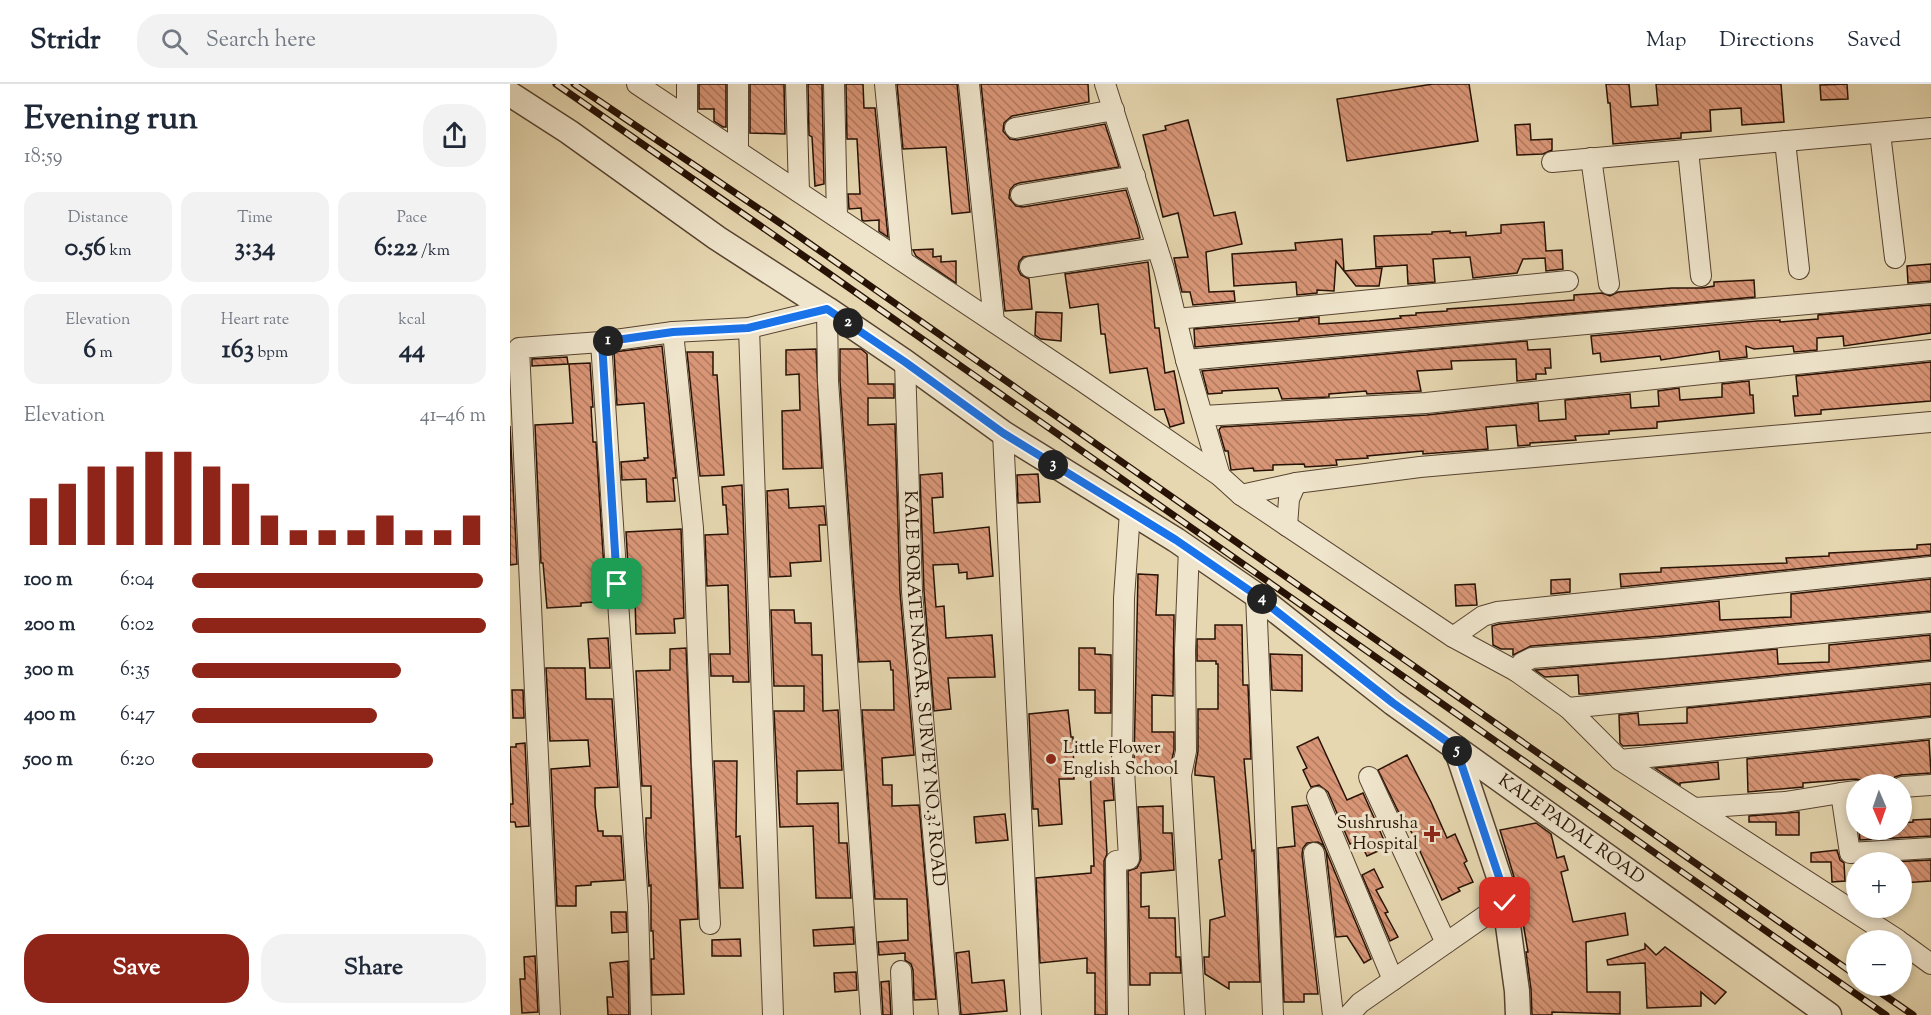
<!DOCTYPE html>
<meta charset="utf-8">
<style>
body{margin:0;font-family:"Sorts Mill Goudy",serif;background:#f2f2f3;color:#1f2937;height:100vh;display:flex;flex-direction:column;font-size:22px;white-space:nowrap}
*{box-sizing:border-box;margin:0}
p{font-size:20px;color:#747a83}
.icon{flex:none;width:33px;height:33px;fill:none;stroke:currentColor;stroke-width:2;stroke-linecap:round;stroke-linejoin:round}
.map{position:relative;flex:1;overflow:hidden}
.panel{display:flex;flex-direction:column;background:#fff;width:510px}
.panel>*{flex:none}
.needle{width:39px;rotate:178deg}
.tools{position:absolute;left:1336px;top:690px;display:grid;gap:12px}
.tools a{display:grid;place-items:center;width:66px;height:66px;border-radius:50%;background:#fff;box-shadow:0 3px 9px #0003;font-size:30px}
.pin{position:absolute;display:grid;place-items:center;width:51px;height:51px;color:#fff;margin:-26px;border-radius:12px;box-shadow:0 3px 9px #0006}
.km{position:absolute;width:30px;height:30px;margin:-15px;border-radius:50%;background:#222;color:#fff;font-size:16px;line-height:30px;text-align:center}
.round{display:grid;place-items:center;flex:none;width:63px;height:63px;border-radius:24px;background:#f2f2f3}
.headline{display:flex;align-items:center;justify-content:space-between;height:102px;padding:0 24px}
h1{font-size:33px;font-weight:700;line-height:45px}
.metrics{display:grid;grid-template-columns:repeat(3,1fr);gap:9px;height:102px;padding:6px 24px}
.metrics div{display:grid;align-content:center;border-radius:15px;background:#f2f2f3;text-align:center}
.metrics b{font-size:26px;font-weight:700}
.metrics small{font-size:16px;font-weight:400}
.metrics p{font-size:16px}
.chart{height:168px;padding:12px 24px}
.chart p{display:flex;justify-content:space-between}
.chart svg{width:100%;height:108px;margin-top:6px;stroke:#8f2418;stroke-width:6}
.primary-button{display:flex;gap:12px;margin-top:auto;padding:12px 24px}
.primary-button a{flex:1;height:69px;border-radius:24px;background:#8f2418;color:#fff;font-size:24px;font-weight:700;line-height:69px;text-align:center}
.primary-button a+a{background:#f2f2f3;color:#1f2937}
ul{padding:0 24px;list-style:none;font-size:20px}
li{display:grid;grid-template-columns:96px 72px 1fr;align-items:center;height:45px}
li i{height:15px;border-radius:8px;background:#8f2418}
header{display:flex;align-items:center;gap:36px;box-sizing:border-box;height:84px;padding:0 30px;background:#fff;border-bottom:2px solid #e0e1e3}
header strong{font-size:28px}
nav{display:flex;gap:33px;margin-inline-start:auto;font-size:21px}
.search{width:420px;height:54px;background:#f2f2f3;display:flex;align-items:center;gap:15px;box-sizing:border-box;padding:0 21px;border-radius:24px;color:#747a83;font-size:22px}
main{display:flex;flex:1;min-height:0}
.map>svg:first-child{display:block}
.building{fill:url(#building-back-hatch);stroke:#271205;stroke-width:1.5}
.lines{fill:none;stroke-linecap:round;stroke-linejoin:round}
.minor-casing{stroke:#574330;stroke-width:22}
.tertiary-casing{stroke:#574330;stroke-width:27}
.minor{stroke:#efe5cc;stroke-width:20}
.tertiary{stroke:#efe5cc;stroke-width:24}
.rail-casing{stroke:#271205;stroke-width:7}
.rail{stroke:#efe5cc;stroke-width:4.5;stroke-dasharray:14;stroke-linecap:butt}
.route-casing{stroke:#fff;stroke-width:12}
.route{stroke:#1a73e8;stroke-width:8}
.poi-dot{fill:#8f2418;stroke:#efe5cc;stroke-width:2}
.labels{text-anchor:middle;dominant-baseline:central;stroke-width:6;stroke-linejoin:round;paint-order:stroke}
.street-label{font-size:18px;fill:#271205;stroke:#efe5cc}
.poi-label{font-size:18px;fill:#271205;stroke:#efe5cc;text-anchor:start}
</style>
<header>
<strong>Stridr</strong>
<div class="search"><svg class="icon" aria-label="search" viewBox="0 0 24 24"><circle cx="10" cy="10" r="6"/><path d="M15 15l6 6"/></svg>Search here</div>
<nav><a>Map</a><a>Directions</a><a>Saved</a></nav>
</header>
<main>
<section class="panel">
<div class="headline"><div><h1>Evening run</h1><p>18:59</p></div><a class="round"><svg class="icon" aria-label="share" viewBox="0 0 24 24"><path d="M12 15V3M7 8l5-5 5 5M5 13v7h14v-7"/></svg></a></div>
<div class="metrics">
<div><p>Distance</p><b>0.56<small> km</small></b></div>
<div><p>Time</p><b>3:34</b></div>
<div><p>Pace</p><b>6:22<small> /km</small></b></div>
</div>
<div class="metrics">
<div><p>Elevation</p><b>6<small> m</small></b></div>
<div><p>Heart rate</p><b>163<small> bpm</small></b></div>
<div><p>kcal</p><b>44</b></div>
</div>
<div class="chart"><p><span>Elevation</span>41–46 m</p>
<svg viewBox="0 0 160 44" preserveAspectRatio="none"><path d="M5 44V25M15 44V19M25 44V12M35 44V12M45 44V6M55 44V6M65 44V12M75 44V19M85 44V32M95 44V38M105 44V38M115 44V38M125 44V32M135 44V38M145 44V38M155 44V32"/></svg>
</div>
<ul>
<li><b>100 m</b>6:04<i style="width:99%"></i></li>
<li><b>200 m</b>6:02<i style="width:100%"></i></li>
<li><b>300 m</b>6:35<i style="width:71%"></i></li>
<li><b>400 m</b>6:47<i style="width:63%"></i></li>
<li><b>500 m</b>6:20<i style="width:82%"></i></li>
</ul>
<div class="primary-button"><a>Save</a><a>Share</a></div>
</section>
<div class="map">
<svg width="1421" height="931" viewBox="0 0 1421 931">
<defs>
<pattern id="building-back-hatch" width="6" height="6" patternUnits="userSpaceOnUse" patternTransform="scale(1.5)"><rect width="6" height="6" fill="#d99677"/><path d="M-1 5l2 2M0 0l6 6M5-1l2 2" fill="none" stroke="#b07960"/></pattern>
</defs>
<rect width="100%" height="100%" fill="#e6d7b0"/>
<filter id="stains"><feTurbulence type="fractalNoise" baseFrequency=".00333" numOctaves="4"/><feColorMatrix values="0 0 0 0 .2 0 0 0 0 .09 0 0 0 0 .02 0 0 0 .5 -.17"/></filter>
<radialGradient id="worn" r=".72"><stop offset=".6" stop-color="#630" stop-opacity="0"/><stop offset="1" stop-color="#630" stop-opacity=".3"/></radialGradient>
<!-- building -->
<g class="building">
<path d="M189 0H216V43H213L204 37V25H189Z"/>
<path d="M240 0H274L275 50 240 49Z"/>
<path d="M298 0H312L314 100 305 102 302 53 299 51Z"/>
<path d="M336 0H353L354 24H365L378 153 369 147V136L354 137 352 136 351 124 339 125 338 110H350L347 55H337Z"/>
<path d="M387 0H447L460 128 442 130 436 63 393 65Z"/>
<path d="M471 0H578L579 18 502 32 494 39 493 47 500 55 507 56 595 40 609 83 509 99 504 101 500 106 499 114 506 122 513 123 616 106 628 144 630 154 513 173 509 178 508 185 511 191 519 195 522 225 495 227Z"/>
<path d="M923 0H959L968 57 837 77 827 15Z"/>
<path d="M1096 0H1119L1121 23 1148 21 1146 0H1271L1274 38 1232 41 1231 24 1200 26 1201 47 1171 49V54L1103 60 1100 19H1098Z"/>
<path d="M1337 0 1338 15 1311 16 1310 1Z"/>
<path d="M678 36 704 132 725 128 732 160 696 168 699 208 724 207 725 217 683 221 680 208H672L665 179 664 174 678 173 668 129 653 133 633 51 656 46 655 42Z"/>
<path d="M1020 40 1021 56 1042 55V66L1033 70 1007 71 1005 41Z"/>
<path d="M1034 138 1036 167 1052 166 1053 185 1036 187 1035 174 1013 175 1007 189 963 194 960 173 923 175 925 198 898 200 897 181 866 183 864 152 922 150V148L940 147V149L956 148V152L991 149V141Z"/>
<path d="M832 155 834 187 872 184 869 202H846L826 177 824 207 807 206V209L787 211 786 198 724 202 722 170 786 166 785 159Z"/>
<path d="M423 165V173L431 172V178L446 177V199L406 172 403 166Z"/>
<path d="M638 178 645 244H649L655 289 664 287 674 339 660 343 654 325 645 326 637 284 600 289 595 250H591L588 220 560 224 555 190Z"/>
<path d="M1421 180V197L1398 199 1397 182Z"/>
<path d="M1244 196 1245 213 685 263 684 245 789 237V235L809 233V240L859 237 891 234 890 232 906 231V229L937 227V225L1064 216V211L1092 209 1100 212 1108 208 1162 204H1192L1204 202V198Z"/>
<path d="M1421 221V249L1334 262 1333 252 1307 254V266L1284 268 1283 262 1244 265 1236 262 1237 273 1210 276 1209 267 1151 276 1150 272 1091 278 1090 269 1083 270 1081 252 1247 237 1270 236V238L1308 235V231Z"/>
<path d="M526 228 552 229 551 257 531 255 525 251Z"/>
<path d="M1017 257 1018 266 1040 265 1041 284H1035L1036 290H1026V295L1007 297 1006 275 941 277 942 285 907 287 911 307 857 310 856 307 819 310V313L772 315 768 304 712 307V309L698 310 692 287Z"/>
<path d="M152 262 166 394H163L165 417 137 418 136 395 112 396 111 378 135 376 134 374H138L134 319 107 321 104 268Z"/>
<path d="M306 265 312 384 273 385 272 327 290 326 289 290 276 291V266Z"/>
<path d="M330 265H351L357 270 358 300H384V314H358V341L385 340 390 508 404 671 372 674 373 701H382V722L409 721 426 915 404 916 403 886 401 880 395 876V869L369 871 368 858 398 856 397 815H365L352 626H384L383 586H381L380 577 349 578 330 297Z"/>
<path d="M177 268H203V291H207L214 391 190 392Z"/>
<path d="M57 273 58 280 22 282V275Z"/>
<path d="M1421 278V317L1311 326V330L1285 332 1283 312H1288L1286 292Z"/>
<path d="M80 279 83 323H81L83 358H86L96 517 71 519V522L37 524 33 479H31L25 341 63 339 59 280Z"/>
<path d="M1239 297 1240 311H1243L1244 329 1147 338V344L1099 347V350L1065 352 1066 356 1020 359V361L1008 362 1006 341 976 343 978 365 913 370V367L857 372 858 374 826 376 827 381 795 383 794 380 763 381V386L744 387 743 384 721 386 718 367H715L709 346 711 343 917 331 1028 319 1029 337 1056 335 1055 316 1120 310 1121 324 1149 322 1148 307 1169 304 1170 316 1212 313V300Z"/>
<path d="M0 342 7 480 0 481Z"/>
<path d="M432 389 433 413 422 414 424 449 479 443 483 492 457 495V488L449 489 448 480 423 481 426 523 434 522 436 554 482 551 485 593 438 594 441 625 424 627 414 507 410 391Z"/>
<path d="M528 390 530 418 508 419 507 391Z"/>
<path d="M232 401 239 598H223V592H201L200 570H220L218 501 197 502 195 451 218 450 216 421H213L212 403Z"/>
<path d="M278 405 279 424 314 422 316 441H309L311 477 280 479 281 492 260 493 257 407Z"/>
<path d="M171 445 174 534 164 535 165 549 126 550 125 515 120 516 116 448Z"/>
<path d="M1421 460V471L1111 503 1110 490 1151 488V484L1277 479 1276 474 1319 472V469L1407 465V461Z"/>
<path d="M628 490 648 491 646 531H664L663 612 642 611V648H664V666L660 685 626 684 624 679Z"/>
<path d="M1060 495V508L1041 510V496Z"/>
<path d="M1421 495V527L1153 552 1021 562 1003 571V565H991L983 561 982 542 989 540 1209 517 1210 536 1281 533V510Z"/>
<path d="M965 500 967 521 946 522 945 501Z"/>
<path d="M261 526H284L285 539H301L302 571H312L313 627 328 626 332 686 287 687V720L328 719 329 759H337L341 814H306L303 742 270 743 264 627H294V602H264Z"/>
<path d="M705 541H732L733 601H738L741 675H734L742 767 744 766 750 898H719V905L695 890 694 873H699L700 836 715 832 709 776 712 775 704 693 685 691V685L688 667V625H708V580H706V577H687V555H705Z"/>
<path d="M1420 551 1421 576 1076 610H1069L1068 591 1035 593 1025 586 1267 565 1268 580 1319 578V561Z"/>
<path d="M98 554 100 584H80L78 555Z"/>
<path d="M176 564 188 835 170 836 174 910 142 911 141 875H144L143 847H141V801L139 802 136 753V734H141V702H132L126 587 160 586V565Z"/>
<path d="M569 564H585V570L601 571V629H585V606H569Z"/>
<path d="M760 570 792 571V607L762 606Z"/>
<path d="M36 584H75L76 615H102L108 703 85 704V721L88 747H93V752H111L114 796 81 798V801L66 802V822H47L41 685 80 682 78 656 40 657Z"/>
<path d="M1421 600V632L1134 661 1113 662 1110 659 1109 631 1128 629 1129 641 1177 639V624Z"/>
<path d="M2 606H13L14 634H3Z"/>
<path d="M558 626 561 653H563L564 695H549L552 740 529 742 528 725H523L519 630Z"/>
<path d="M808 653 837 716 853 709 877 763 857 772 849 756 840 760 818 708 809 701 801 703 793 686 797 684 787 663Z"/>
<path d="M1419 656 1421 689 1391 691 1385 693 1381 698 1356 699 1351 696 1346 695 1293 699V703L1238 708 1237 675Z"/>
<path d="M15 659 19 742 6 743 5 738H0V720H3L0 663H6V660Z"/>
<path d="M897 671 921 718 937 754 945 750 957 777 954 779 963 798 948 804 950 807 932 816 894 732 891 733 868 686Z"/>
<path d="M204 677H227L226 753 230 752 233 804H210Z"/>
<path d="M1208 678 1209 695 1170 699V701L1145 684Z"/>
<path d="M600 683 602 692 604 716 594 717 597 770 594 777 596 931H585V889H577V874L530 879 526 794 581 789V782H584L580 684Z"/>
<path d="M797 721 861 875 854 879 837 852 826 853 816 767 813 761 808 758 797 759 793 764 792 770 808 910H794V918H774L768 764 785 762 782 723Z"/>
<path d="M653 722V749H662L664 786 631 789V823L639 822V834H665L666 873H670L671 889H640V901H620L618 787 627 784 631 775 628 723Z"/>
<path d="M1289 728V751H1266V738H1239V732Z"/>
<path d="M495 730 498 756 466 759 464 733Z"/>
<path d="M1421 735V752L1350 756 1349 746H1392V739L1403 738V736Z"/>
<path d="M1026 739 1041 750 1047 774 1054 772 1058 786 1051 788 1063 838 1115 829 1118 851 1076 858 1077 908H1110V930L1042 928V931H1022L1021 905 1016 868H1018L1007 803 990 746Z"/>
<path d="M1327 766 1330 776 1334 779 1335 797 1322 798 1321 778H1301V769Z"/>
<path d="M1421 776V797L1392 799V778H1381Z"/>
<path d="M864 785 873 803 866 806 878 828 875 829 888 853 880 857 852 791Z"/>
<path d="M101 828H116L117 848 102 849Z"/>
<path d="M343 843 344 860 304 862 303 846Z"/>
<path d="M230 855 231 872H202V856Z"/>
<path d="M1135 860 1146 871 1155 863 1216 908 1205 920 1191 908V922L1137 924 1135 879 1098 881 1097 876 1135 865Z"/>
<path d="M459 867 462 899 494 896 497 927 451 931 446 869Z"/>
<path d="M25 872 28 928 12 929 10 895H15L14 873Z"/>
<path d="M118 877 119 931H98L97 913H103L100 879Z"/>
<path d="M346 888 347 906 325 908 324 889Z"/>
<path d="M379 897 381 931H373L371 898Z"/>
</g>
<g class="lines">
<defs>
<g id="minor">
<path d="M127 0 572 297 710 392 731 411 943 553 1006 587"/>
<path d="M286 0 289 108"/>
<path d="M324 0 327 133"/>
<path d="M375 0 392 176"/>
<path d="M459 0 484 238"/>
<path d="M595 0 654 185 676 276 710 392"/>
<path d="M177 33V0"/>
<path d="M505 44 604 26"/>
<path d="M1370 49 1385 174"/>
<path d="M1275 57 1289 185"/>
<path d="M1178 66 1191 192"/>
<path d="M228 67V0"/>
<path d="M1081 74 1099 200"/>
<path d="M1042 78 1421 44"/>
<path d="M511 111 625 92"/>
<path d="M520 183 647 164"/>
<path d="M666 235 1058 197"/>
<path d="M239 244 263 931"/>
<path d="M163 248 183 444 192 681 200 840"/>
<path d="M91 258 128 822 131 931"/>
<path d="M676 276 1421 209"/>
<path id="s1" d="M395 278 402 508 439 931"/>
<path d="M693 332 916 319 1421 266"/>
<path d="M493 349 521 931"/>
<path d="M731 411 786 399 910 383 1421 338"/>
<path d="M777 442 779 415 786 399"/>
<path d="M679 464 675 566 676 667 671 691 685 931"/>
<path d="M746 511 763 931"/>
<path d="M943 553 973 532 987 528 1421 483"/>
<path d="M1058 624 1006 587 1012 579 1022 574 1154 564 1421 539"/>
<path d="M1110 676 1058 624 1421 588"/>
<path d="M859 693 936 859"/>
<path d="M1392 703 1421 701"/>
<path d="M1347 707 1331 709 1340 769 1421 764"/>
<path d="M807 713 883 896"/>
<path d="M1185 724 1275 718 1331 709"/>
<path d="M804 769 823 931"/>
<path d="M1388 856 1110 676 1421 644"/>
<path d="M1392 859 1421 880"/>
<path d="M391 887 393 931"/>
<path d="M40 931 9 264 91 258 163 248 239 244 317 225 318 297 361 931"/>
<path d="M608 931 606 777 619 775 614 685H612L614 514 620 428"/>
<path d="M839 931 850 919 995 818"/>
</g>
<g id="tertiary">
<path id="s2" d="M0 10 59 48 207 154 317 225 395 278 493 349 666 456 746 511 883 619 1319 931"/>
<path d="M946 664 993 805 1007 907 1008 931"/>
</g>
</defs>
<!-- minor casing -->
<use href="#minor" class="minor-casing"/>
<!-- tertiary casing -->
<use href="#tertiary" class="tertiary-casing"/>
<!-- minor -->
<use href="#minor" class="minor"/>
<!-- tertiary -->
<use href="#tertiary" class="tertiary"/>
<defs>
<g id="rail">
<path d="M46 0 301 177 1376 931"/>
<path d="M64 0 273 141 1347 892"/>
<path d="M1361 902 1403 931"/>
</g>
</defs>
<!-- rail casing -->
<use href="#rail" class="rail-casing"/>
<!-- rail -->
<use href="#rail" class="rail"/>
</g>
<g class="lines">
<defs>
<path id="route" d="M107 500 92 258 163 248 238 244 317 225 395 278 493 349 666 456 746 511 883 619 946 664 993 805 995 819"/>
</defs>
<!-- route casing -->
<use href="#route" class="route-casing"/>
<!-- route -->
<use href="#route" class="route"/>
</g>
<!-- markers -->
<g class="poi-dot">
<circle cx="541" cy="675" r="6"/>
<path d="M919 741h6v6h6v6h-6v6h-6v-6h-6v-6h6z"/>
</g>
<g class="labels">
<!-- street labels -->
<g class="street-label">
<text stroke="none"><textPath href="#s1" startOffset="327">KALE BORATE NAGAR, SURVEY NO.3? ROAD</textPath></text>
<text stroke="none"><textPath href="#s2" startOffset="1292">KALE PADAL ROAD</textPath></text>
</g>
<!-- poi labels -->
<g class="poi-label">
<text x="553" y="665">Little Flower<tspan x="553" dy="21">English School</tspan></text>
<text x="908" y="740" text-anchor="end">Sushrusha<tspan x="908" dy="21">Hospital</tspan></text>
</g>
</g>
<rect width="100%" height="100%" filter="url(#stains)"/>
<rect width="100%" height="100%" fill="url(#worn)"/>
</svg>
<div class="tools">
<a><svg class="needle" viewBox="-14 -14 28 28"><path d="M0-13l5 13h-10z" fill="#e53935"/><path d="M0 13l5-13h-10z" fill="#747a83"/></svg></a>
<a>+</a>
<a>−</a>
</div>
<div class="pin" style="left:107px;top:500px;background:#1e9e55"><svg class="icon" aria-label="arrive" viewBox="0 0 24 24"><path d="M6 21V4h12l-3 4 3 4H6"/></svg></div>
<div class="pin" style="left:995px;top:819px;background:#d93025"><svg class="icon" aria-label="check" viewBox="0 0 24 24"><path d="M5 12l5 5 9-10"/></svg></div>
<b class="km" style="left:98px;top:257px">1</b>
<b class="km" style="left:338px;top:239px">2</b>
<b class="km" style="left:543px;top:381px">3</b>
<b class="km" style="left:752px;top:515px">4</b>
<b class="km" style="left:947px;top:667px">5</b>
</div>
</main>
